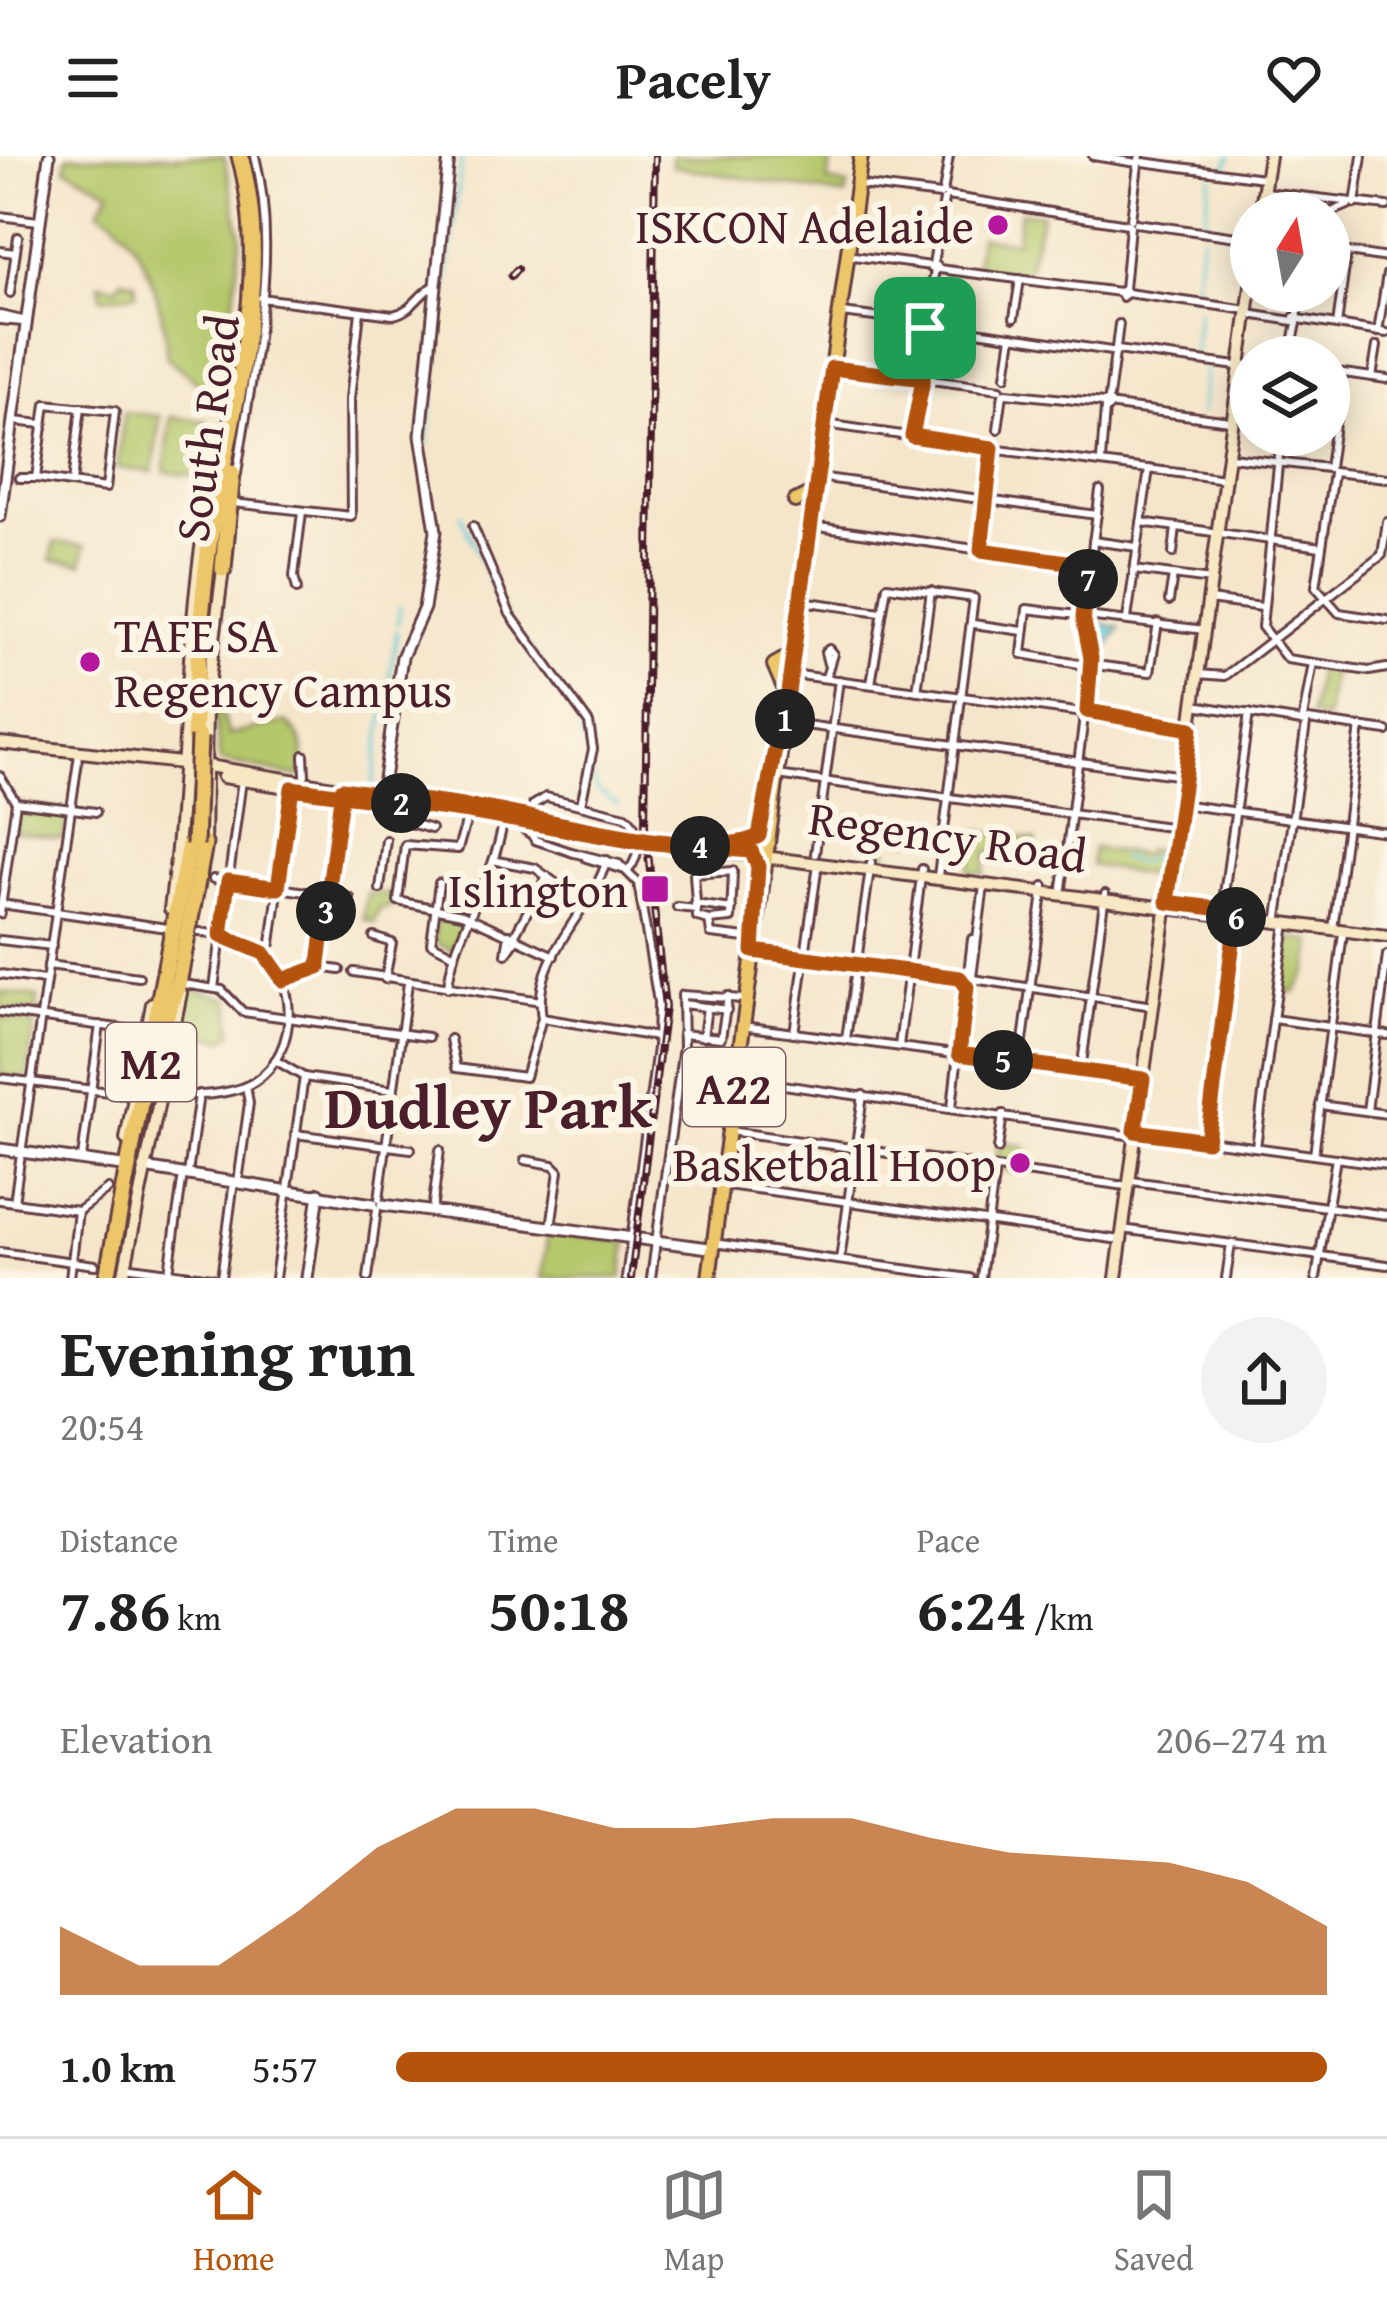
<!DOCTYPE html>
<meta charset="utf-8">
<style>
body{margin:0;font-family:"Gentium Book Plus",serif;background:#f2f2f2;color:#222;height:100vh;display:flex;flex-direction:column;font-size:45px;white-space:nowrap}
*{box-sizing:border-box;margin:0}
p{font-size:39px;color:#767676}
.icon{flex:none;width:66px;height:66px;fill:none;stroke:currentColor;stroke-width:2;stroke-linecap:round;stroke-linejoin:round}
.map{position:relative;height:1122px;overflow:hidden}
.drawer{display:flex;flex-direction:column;background:#fff;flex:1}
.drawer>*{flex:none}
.needle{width:78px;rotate:11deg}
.controls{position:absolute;left:1230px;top:36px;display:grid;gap:24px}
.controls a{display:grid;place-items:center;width:120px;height:120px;border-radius:50%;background:#fff;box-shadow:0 6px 30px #0003;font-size:60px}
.pin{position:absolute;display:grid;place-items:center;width:102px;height:102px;color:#fff;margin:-51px;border-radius:24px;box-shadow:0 6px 18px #0006}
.km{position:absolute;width:60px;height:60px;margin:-30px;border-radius:50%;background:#222;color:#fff;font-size:33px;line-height:60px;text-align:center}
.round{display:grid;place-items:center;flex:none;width:126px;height:126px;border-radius:63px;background:#f2f2f2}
.summary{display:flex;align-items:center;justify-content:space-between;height:204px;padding:0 60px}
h1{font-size:66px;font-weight:700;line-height:90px}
.figures{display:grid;grid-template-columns:repeat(3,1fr);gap:18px;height:204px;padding:12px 60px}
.figures div{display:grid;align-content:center}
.figures b{font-size:60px;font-weight:700}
.figures small{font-size:33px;font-weight:400}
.figures p{font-size:33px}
.chart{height:336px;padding:24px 60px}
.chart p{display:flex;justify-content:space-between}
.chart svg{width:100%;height:216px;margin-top:12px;fill:#b45309;opacity:.7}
ul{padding:0 60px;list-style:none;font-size:39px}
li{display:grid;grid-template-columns:192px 144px 1fr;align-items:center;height:90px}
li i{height:30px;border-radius:15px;background:#b45309}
header{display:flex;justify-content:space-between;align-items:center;height:156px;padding:0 60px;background:#fff;font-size:54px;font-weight:700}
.dock{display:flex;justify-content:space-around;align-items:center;height:168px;border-top:3px solid #e0e0e0;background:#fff;font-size:33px;color:#767676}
.dock a{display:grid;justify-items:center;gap:6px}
.dock .current{color:#b45309}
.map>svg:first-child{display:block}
.green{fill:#b4c76b;stroke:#7f734b;stroke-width:3}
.water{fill:#5ec9d7;stroke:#547481;stroke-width:3}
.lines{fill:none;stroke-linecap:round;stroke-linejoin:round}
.stream{stroke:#5ec9d7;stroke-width:3}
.minor-casing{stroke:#643d43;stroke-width:12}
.tertiary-casing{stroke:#643d43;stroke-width:15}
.secondary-casing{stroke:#643d43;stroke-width:16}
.primary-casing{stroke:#643d43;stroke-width:18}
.motorway-casing{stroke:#643d43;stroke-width:21}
.minor{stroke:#fff;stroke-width:6}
.tertiary{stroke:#fff;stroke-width:9}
.secondary{stroke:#f7e8c3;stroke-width:10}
.primary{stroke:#ecc669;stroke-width:12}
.motorway{stroke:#ecc669;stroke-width:15}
.rail-casing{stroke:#4a1f2b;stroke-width:8}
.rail{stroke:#fcf5e5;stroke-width:3;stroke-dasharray:9;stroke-linecap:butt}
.secondary-bridge-casing{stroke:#643d43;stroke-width:16;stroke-linecap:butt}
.motorway-bridge-casing{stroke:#643d43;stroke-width:21;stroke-linecap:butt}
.secondary-bridge{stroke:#f7e8c3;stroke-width:10}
.motorway-bridge{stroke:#ecc669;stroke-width:15}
.route-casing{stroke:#fff;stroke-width:24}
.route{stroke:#b45309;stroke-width:15}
.poi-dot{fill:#b5179e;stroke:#fcf5e5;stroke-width:4.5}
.labels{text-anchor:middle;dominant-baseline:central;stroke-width:12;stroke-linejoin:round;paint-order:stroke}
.shield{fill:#fcf5e5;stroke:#7f5f63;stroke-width:3}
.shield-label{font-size:45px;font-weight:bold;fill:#4a1f2b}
.poi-label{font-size:48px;fill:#4a1f2b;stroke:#fcf5e5;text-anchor:end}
.street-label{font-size:48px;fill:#4a1f2b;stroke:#fcf5e5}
.district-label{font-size:60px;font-weight:bold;fill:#4a1f2b;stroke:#fcf5e5}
</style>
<header><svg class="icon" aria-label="menu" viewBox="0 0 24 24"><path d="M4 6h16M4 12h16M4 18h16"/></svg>Pacely<svg class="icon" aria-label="heart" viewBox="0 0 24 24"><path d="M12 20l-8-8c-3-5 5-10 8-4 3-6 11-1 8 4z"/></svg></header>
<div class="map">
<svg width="1387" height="1122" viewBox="0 0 1387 1122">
<rect width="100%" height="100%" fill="#fcf5e5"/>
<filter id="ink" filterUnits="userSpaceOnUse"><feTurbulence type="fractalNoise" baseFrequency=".00833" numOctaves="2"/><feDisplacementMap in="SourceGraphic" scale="24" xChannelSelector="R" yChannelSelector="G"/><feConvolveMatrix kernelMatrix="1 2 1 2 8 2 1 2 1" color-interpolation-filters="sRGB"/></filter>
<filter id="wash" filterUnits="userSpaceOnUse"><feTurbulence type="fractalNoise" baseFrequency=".004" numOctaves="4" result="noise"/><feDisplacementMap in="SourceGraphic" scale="48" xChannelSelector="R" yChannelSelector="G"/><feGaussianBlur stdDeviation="2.7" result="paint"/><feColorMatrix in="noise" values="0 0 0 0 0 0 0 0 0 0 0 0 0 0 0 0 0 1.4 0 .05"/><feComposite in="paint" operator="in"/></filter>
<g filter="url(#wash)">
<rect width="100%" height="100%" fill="#f5e6cb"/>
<!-- green -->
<g class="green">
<path d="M67 0H224L241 80 225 228 220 234 201 229 167 202C165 155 145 77 99 54L110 35 66 12Z"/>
<path d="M672 0H832L828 26 848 30 846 40 672 10Z"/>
<path d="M1020 56 1042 58 1026 119 975 113 979 81 1016 86Z"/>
<path d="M122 123 135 126 136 138 101 142 100 127 116 131Z"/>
<path d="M124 256 160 260 153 316 117 312Z"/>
<path d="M171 261 207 265 200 321 164 316Z"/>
<path d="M54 386 85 390 82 408 51 404Z"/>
<path d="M1318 512 1332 514 1326 563 1310 559Z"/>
<path d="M212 533 242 538 226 552 219 550 229 579 286 566C306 582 306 596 300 621L220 605Z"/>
<path d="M19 648 69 656 64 683 15 676Z"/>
<path d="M851 659 913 668 911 685 889 682 886 704 877 703 880 681 849 676Z"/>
<path d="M975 675 1036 684 1034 702 988 695 984 718 969 716Z"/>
<path d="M1093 692 1145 699 1146 693 1168 695 1165 723 1091 709Z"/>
<path d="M367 737 394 738V748L378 755 374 767 363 763Z"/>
<path d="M437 757 468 764 452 795 434 786Z"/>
<path d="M1289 781 1313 786 1309 814 1294 837 1281 836Z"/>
<path d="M186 831 230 843 233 878 223 883 176 873Z"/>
<path d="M0 836 38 841 36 856 0 853Z"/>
<path d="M0 861 35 866 27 922 0 919Z"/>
<path d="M999 987 1026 990 1022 1017 995 1013Z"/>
<path d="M548 1075 627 1086 622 1122H542Z"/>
</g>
<!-- water -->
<path class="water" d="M1091 464 1120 472 1107 492 1091 490 1086 467Z"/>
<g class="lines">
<!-- stream -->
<g class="stream">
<path d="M1226 12 1230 0"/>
<path d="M1204 71 1211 21"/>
<path d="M1194 142 1202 80"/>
<path d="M1194 199 1198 154"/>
<path d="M1201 257 1206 210"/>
<path d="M427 288 462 0"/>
<path d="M461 359 504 459 565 541"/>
<path d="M398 467 400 451"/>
<path d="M578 566 588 600"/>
<path d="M592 615 597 634 618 649"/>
<path d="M373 629 397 475"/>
<path d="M1120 701 1139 707 1152 700 1163 707"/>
</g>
</g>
</g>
<g filter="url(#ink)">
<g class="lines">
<defs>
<g id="minor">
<path d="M1093 0 1137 7"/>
<path d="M1139 3 1140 0"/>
<path d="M1143 6 1263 22"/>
<path d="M860 29 940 39"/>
<path d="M1266 36 1387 50"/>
<path d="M943 37 949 0"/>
<path d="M947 40 1128 68"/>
<path d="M1355 48 1362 0"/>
<path d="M1329 57 1348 49"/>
<path d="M0 60 38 65"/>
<path d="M1131 63 1138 9"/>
<path d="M1136 67 1251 83"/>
<path d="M1329 93 1387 102"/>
<path d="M0 95 15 97"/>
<path d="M846 99 931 110"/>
<path d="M933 108 944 44"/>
<path d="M937 110 931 112 1119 136"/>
<path d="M1124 133 1130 70"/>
<path d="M1124 133 1127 137 1122 141 1119 136Z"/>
<path d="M10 137 18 81"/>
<path d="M1127 137 1248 154"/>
<path d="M261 142 393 159C415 155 421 132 437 130"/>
<path d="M842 157 923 167"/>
<path d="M1249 158 1293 165"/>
<path d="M0 159 27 165"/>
<path d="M1294 161 1297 167 1300 135"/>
<path d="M1014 162 1020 123"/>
<path d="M1299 163 1387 177"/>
<path d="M0 164 23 166"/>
<path d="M925 165 935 114"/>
<path d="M930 168 1111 195"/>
<path d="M1337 169 1347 96"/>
<path d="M1378 176 1387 118"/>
<path d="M1116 192 1119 168"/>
<path d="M1117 194 1237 210"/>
<path d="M1290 201 1297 167"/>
<path d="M835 212 916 222"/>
<path d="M1329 215 1387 223"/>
<path d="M918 220 925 172"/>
<path d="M1006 220 1012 180"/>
<path d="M1372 221 1377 190"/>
<path d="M923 223 1000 233"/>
<path d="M1006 237 1104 247"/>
<path d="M1109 241 1115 197"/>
<path d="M1108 245 1112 249 1107 253 1103 248Z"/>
<path d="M46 248 115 255 106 332 36 322Z"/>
<path d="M1115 250 1230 265"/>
<path d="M14 265 42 268"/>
<path d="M825 268 992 292"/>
<path d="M998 273 1003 238"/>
<path d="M1281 279 1262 471 1287 503 1369 515 1387 512"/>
<path d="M912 280 920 227"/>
<path d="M999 294 1225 323"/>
<path d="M1231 301 1328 312"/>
<path d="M1101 304 1105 253"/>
<path d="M1329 312 1342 217"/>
<path d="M1333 316 1387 322"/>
<path d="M1333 317 1316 431 1339 457 1387 464"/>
<path d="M237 318C251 215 281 102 255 0"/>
<path d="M818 321 1097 359"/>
<path d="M19 322H36"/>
<path d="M72 327 81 251"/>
<path d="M233 347 351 360 350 243 360 156"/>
<path d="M1141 366 1321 391"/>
<path d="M473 370 510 458 589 567 593 593 581 648"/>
<path d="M811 370 1089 409"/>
<path d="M1093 385 1137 391"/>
<path d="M981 392 996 295"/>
<path d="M1173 397 1176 371"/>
<path d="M1134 414 1211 424"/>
<path d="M297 433 294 420 302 356"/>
<path d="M1209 444 1262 451"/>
<path d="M801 445 881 456"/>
<path d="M1169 445 1173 419"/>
<path d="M1127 463 1149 313"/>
<path d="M973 468 1023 475"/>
<path d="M1091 510 1022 498 1027 453 1205 474"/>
<path d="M1103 510 1150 516 1158 467"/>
<path d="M791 518 1083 557"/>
<path d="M1198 518 1225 520 1382 399 1387 366"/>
<path d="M826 521 833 498 829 493 825 496 828 508"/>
<path d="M871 528 887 430 974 442 938 720"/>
<path d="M917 535 931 435"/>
<path d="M1194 549 1302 566"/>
<path d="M1085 555 1091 510 1083 461 1100 335"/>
<path d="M1089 558 1191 573"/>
<path d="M1303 562 1313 507"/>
<path d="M1308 564 1387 575"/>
<path d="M783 566 1184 620"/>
<path d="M304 599 305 619"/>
<path d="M777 619 1177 672"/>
<path d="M0 620 16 646 0 758"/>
<path d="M16 646 96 656"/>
<path d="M1180 648 1387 676"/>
<path d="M533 649 546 641 626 660C642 674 641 700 628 715"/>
<path d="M469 656 458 693 405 689 398 745 462 758 554 800"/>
<path d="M400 664 431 673"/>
<path d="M529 675 535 684 574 697"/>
<path d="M571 696 619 708 638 727 658 846 657 892 626 1122"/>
<path d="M815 698 839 524"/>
<path d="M586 702 625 714"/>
<path d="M497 705 535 712 582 746"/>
<path d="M213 723 350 742"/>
<path d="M439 727 431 787 455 799"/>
<path d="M1062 732 1084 561"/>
<path d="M380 733 386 684"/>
<path d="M1 748 167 772"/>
<path d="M695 748 732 753"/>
<path d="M677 751 696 753"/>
<path d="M1222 753 1249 557"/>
<path d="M1278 761 1306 568"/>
<path d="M709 764 731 762 733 715 694 718 697 761 709 764 711 778 755 783"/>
<path d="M1333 773 1360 571"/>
<path d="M509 778 506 798 517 782"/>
<path d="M514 780 547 720"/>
<path d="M374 781 392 787 385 823"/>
<path d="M0 784 52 790"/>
<path d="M753 795 966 821"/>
<path d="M264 797 271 787 292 632"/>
<path d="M48 809 139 821"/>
<path d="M319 811 342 633"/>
<path d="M354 816 541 845"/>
<path d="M968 817 972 783"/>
<path d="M0 818 44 824"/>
<path d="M972 821 984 730"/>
<path d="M973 823 1153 850"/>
<path d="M283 824 319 811 340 814"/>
<path d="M183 828 222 834 243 856 428 881"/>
<path d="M214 832 242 624"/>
<path d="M448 832C451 782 494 726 503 666"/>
<path d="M683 848 727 854"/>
<path d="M0 856 133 874"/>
<path d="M542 862C531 800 591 757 607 704"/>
<path d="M542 862 657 881"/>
<path d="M1273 863 1387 879"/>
<path d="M742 870 1143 923"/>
<path d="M794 877 818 708"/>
<path d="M682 878 721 882 728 840"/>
<path d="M703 881 707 851"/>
<path d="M450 883 456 912 525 921 542 862"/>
<path d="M846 883 871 706"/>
<path d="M899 890 922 713"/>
<path d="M959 898 970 832"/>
<path d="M275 904 304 921 392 934"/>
<path d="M1020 907 1044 730"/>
<path d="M680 913 732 920"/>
<path d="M1081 915 1105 738"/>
<path d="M0 922 132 939"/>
<path d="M735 922 1134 980"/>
<path d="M163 939C190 939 220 941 246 930 296 908 303 829 262 796 244 781 222 779 200 776"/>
<path d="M1320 949 1387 958"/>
<path d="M952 951 966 827"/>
<path d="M1367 955 1387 799"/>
<path d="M729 975 1126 1030"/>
<path d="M1135 975 1387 1009"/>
<path d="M295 978 411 993"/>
<path d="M1207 985 1237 755"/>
<path d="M1256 991 1286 767"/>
<path d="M998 993 1003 958"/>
<path d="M1314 999 1343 777"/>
<path d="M82 1002 100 869"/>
<path d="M525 1004 553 1009 559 1015 551 1071"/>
<path d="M668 1005 723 1012"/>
<path d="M188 1018 199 938"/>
<path d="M1132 1025 1387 1059"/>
<path d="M238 1026 249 947 246 930"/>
<path d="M720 1028 1120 1084"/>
<path d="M379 1043 408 827"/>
<path d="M0 1044 78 1055 108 1033"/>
<path d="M14 1046 79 598"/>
<path d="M432 1055 440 994"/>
<path d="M1122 1073 1387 1109"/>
<path d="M713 1087 970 1122"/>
<path d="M0 1096 95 1109"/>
<path d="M840 1104 863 939"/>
<path d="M125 1110 212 1122"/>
<path d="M169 1116 183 1018"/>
<path d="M70 1122 78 1055"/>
<path d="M221 1122 234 1025"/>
<path d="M275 1122 304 921"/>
<path d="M368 1122 377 1053"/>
<path d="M651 1122 683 891 682 839 744 843"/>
<path d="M981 1122 995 1013"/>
<path d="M1226 1122 1231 1088"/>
<path d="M1316 1122 1336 1002"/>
</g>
<g id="tertiary">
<path d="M0 360 49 0"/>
<path d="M381 643 402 501 424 452 436 375 421 279 449 0"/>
<path d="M0 993 122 1010"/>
<path d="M144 1012 373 1048"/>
<path d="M383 1049 709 1092"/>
<path d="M307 1122 319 1037"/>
</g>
<g id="secondary">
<path d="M1260 57 1269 0"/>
<path d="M0 587 208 610 631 681"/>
<path d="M223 621 300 633"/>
<path d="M513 661 529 675 543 667"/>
<path d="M670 689 1387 780"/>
<path d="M204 695 206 547 223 413"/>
<path d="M170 753C188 624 184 494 205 365"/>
<path d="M126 983 152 848"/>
<path d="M123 1122 181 837"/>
<path d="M1116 1122 1251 130"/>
</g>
<g id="primary">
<path d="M795 345 811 337"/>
<path d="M784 532 774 509 788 501"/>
<path d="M741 687 762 677"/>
<path d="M751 695 758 710"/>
<path d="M709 1122 861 0"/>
</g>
<g id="motorway">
<path d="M223 413 232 317"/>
<path d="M194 582C197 517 200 454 209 390 227 265 275 125 240 0"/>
<path d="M164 867 178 828 204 688"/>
<path d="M107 1122 189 689"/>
</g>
</defs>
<!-- minor casing -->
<use href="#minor" class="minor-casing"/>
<!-- tertiary casing -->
<use href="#tertiary" class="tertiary-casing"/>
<!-- secondary casing -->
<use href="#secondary" class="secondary-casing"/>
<!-- primary casing -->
<use href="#primary" class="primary-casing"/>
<!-- motorway casing -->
<use href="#motorway" class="motorway-casing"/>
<!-- minor -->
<use href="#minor" class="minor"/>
<!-- tertiary -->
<use href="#tertiary" class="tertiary"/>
<!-- secondary -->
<use href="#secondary" class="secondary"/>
<!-- primary -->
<use href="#primary" class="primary"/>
<!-- motorway -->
<use href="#motorway" class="motorway"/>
<defs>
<g id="rail">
<path d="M511 120 517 113"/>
<path d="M631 1122 665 851 645 670 655 0"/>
</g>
</defs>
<!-- rail casing -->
<use href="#rail" class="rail-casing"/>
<!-- rail -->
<use href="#rail" class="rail"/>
<defs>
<path id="secondary-bridge" d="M631 681 671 685"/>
<path id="motorway-bridge" d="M195 689 199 581"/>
</defs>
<!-- secondary-bridge casing -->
<use href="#secondary-bridge" class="secondary-bridge-casing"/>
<!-- motorway-bridge casing -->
<use href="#motorway-bridge" class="motorway-bridge-casing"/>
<!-- secondary-bridge -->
<use href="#secondary-bridge" class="secondary-bridge"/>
<!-- motorway-bridge -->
<use href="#motorway-bridge" class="motorway-bridge"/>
</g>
</g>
<g class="lines" filter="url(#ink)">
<defs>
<path id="route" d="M925 172 916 222 832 212 784 566H780L759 680C708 707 544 662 483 652L470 651 469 656 386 645C355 640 323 637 292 632L278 732 228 725 221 779 264 797 283 824 319 811V807L341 641 342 633 470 651 469 656 631 685 751 695 758 710 753 795 960 822 967 831 959 898 1143 923 1135 975 1207 985 1237 755 1167 746 1191 573 1087 555 1091 502 1083 461 1089 409 981 394 992 292 912 280 923 224 925 172"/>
</defs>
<!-- route casing -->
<use href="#route" class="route-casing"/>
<!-- route -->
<use href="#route" class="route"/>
</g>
<!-- markers -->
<g class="poi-dot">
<circle cx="998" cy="69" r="12"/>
<circle cx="90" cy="506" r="12"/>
<rect x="640" y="718" width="30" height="30" rx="6"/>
<circle cx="1020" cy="1007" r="12"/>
</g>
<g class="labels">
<!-- shield labels -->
<g class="shield">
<rect x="106" y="867" width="90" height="78" rx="9"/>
<rect x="683" y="892" width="102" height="78" rx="9"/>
</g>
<g class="shield-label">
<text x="151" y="906">M2</text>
<text x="734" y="931">A22</text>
</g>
<!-- poi labels -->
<g class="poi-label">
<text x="974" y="69">ISKCON Adelaide</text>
<text x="114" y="478" text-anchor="start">TAFE SA<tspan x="114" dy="55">Regency Campus</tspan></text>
<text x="628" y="733">Islington</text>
<text x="996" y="1007">Basketball Hoop</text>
</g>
<!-- street labels -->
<g class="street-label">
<text transform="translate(206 272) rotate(-82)">South Road</text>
<text transform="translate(948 680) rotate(8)">Regency Road</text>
</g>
<!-- district labels -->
<g class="district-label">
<text x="488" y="950">Dudley Park</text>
</g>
</g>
</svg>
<div class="controls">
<a><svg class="needle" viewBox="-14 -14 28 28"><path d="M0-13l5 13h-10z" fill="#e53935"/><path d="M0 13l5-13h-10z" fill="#767676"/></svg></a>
<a><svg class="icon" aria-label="layers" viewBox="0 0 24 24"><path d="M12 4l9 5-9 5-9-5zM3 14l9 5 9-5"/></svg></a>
</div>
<div class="pin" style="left:925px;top:172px;background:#1e9e55"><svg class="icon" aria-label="arrive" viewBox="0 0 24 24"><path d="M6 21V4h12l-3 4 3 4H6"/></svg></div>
<b class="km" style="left:785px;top:563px">1</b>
<b class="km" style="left:401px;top:647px">2</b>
<b class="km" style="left:326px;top:755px">3</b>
<b class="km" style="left:700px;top:690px">4</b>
<b class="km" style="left:1003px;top:904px">5</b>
<b class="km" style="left:1236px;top:761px">6</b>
<b class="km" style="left:1088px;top:423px">7</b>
</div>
<section class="drawer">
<div class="summary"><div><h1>Evening run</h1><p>20:54</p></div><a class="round"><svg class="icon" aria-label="share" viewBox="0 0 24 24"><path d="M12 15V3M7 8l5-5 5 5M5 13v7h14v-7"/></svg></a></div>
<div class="figures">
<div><p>Distance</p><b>7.86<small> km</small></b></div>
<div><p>Time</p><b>50:18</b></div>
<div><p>Pace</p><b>6:24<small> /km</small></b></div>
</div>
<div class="chart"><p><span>Elevation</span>206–274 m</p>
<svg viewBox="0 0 160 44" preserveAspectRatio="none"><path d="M0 44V30L10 38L20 38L30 27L40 14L50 6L60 6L70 10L80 10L90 8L100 8L110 12L120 15L130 16L140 17L150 21L160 30V44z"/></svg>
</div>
<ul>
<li><b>1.0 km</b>5:57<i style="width:100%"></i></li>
</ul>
</section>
<nav class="dock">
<a class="current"><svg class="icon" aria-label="home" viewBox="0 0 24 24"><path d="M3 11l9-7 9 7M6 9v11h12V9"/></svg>Home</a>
<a><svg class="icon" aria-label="map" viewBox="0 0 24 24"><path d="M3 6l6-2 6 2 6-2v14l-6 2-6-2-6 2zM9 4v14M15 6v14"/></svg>Map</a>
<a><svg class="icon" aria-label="saved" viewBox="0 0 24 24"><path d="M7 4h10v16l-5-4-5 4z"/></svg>Saved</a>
</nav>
